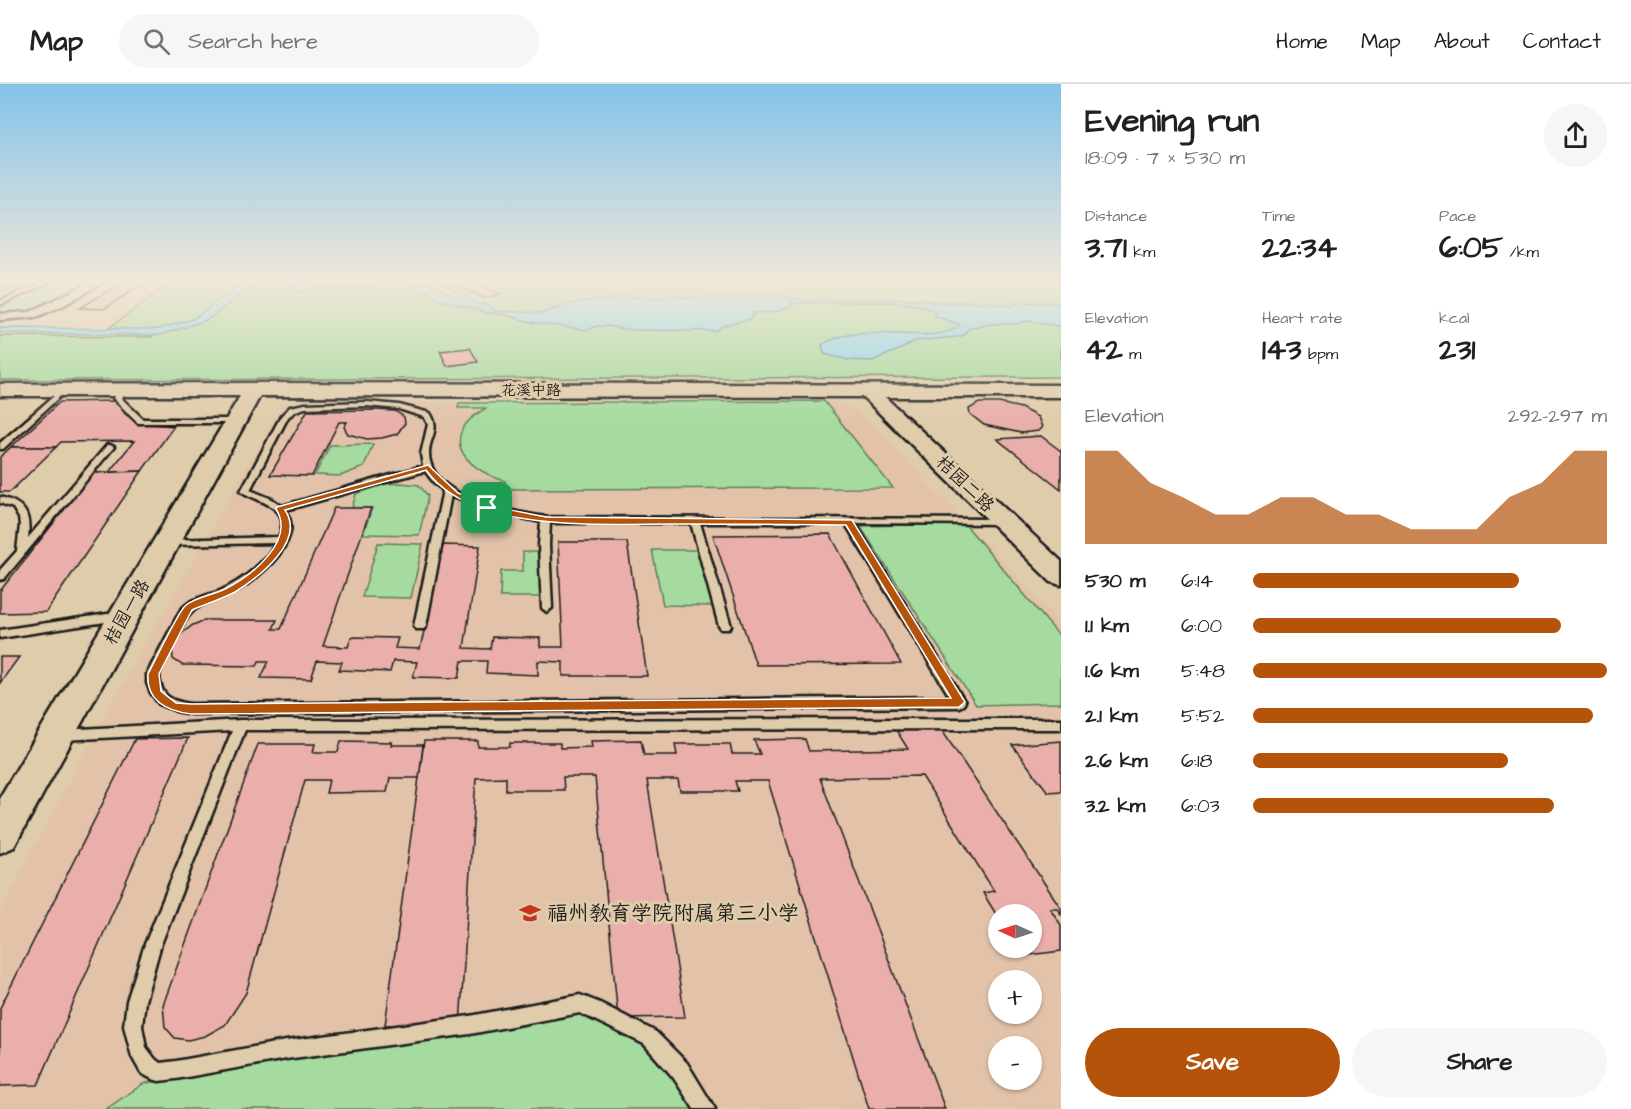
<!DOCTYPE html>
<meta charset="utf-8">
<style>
body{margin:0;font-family:"Architects Daughter","LXGW WenKai TC",sans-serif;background:#f6f6f6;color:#202124;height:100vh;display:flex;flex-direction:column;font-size:22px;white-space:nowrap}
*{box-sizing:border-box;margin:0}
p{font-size:20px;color:#757577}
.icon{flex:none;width:33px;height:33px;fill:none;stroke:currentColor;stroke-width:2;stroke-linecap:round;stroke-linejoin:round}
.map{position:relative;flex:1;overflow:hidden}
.drawer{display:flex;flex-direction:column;background:#fff;width:570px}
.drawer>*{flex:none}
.needle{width:39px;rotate:273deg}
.buttons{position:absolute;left:988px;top:820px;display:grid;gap:12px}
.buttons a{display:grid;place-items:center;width:54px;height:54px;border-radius:50%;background:#fff;box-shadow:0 2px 4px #0004;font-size:30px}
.pin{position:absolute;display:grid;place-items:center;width:51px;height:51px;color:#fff;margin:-26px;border-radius:12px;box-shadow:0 3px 9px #0006}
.round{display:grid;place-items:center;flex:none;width:63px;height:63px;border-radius:32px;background:#f6f6f6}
.summary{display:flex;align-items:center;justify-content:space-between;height:102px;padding:0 24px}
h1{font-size:33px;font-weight:700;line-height:45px}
.metrics{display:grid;grid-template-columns:repeat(3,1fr);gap:9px;height:102px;padding:6px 24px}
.metrics div{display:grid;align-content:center}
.metrics b{font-size:30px;font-weight:700}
.metrics small{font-size:16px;font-weight:400}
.metrics p{font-size:16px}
.chart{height:168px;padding:12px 24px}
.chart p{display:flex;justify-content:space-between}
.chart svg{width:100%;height:108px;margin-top:6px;fill:#b45309;opacity:.7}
.primary-button{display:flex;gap:12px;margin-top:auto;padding:12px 24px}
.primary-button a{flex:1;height:69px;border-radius:36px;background:#b45309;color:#fff;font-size:24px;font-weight:700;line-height:69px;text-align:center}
.primary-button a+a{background:#f6f6f6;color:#202124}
ul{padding:0 24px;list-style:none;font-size:20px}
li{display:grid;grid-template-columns:96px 72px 1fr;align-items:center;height:45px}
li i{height:15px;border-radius:8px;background:#b45309}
header{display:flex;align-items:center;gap:36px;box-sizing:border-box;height:84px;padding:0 30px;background:#fff;border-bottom:2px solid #e0e0e0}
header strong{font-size:28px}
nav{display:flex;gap:33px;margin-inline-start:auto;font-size:21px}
.search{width:420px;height:54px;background:#f6f6f6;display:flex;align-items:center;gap:15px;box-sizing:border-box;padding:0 21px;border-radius:33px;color:#757577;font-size:22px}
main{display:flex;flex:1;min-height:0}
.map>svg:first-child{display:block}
.built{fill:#e2c3aa;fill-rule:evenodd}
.green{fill:#a5db9e;stroke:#607c5d;stroke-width:1.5}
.water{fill:#8dd7ee;stroke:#608c9a;stroke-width:1.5}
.building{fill:#eaafaa;stroke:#1c1c1c;stroke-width:1.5}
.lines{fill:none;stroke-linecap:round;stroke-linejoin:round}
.lane-casing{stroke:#1c1c1c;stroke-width:5}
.street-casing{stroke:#1c1c1c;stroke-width:5}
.secondary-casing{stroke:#1c1c1c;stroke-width:5}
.lane{fill:#dfccaa;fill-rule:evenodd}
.street{fill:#dfccaa;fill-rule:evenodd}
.secondary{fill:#dfccaa;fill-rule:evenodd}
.route{fill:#b45309;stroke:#fff;stroke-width:1.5;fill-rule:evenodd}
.labels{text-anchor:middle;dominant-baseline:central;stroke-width:6;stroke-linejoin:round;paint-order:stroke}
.far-street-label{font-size:15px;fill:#1c1c1c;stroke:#dfccaa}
.street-label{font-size:18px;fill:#1c1c1c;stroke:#dfccaa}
.near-poi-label{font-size:21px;fill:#1c1c1c;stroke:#dfccaa;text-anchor:start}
</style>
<header>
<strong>Map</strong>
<div class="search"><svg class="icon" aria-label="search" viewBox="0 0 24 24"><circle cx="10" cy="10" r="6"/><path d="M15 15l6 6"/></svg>Search here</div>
<nav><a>Home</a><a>Map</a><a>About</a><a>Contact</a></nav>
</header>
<main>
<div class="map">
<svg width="1061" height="1025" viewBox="0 0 1061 1025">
<rect width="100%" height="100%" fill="#dfccaa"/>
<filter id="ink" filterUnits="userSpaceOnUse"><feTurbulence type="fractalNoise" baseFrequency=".0167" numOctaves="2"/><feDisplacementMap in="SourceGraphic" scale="12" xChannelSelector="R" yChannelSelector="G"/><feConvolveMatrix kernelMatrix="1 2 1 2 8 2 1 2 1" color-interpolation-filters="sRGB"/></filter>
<g filter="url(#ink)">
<!-- built -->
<path class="built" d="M824 317 855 323 1061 539V1025H0V827L103 634 283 320ZM999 831H1032V864H999ZM999 897H1032V930H999ZM999 963H1032V996H999Z"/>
<!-- green -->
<g class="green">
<path d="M57 196H96L27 228H0V223Z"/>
<path d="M174 196H1061V293L0 296V252L153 253 136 245 109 244Z"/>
<path d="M824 317 893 404 504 405 505 397C463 384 437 352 486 324H458L459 319Z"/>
<path d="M373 360 364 383 340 392 315 391 330 361Z"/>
<path d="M401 399 419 401 428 412 419 451 363 450 372 424H352L356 410 386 400Z"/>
<path d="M965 440 1061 554V619L976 621 860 442Z"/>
<path d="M378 459 423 460 411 514 362 513Z"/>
<path d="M652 466H698L713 522 663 521Z"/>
<path d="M523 468H541L542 513H500L501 487H523Z"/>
<path d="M575 927 642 958 674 990 696 1025H106L143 1000 206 985Z"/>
</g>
<!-- water -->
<path class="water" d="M252 196 311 197 310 199C319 202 327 198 336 198 347 198 354 203 365 200H428L448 208H460L476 219 488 221 494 227 543 229 570 220 598 215 609 217 619 212 649 214 666 213 670 210 687 214 756 212V209C769 207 785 213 798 216L921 215 934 218H988L1012 222 1020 218 1061 219V243L1029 237 1016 240H991L968 245 964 251 957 253 915 257 901 265 872 277 848 276 824 270 822 261C862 234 933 265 960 241L935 232V227L918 221 892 218 791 219V223L776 228 754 229 751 235 724 241 715 247 632 246 606 242H597L588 246 530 238 503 230 488 229 438 215 436 212 425 210 429 207 428 206 313 203 306 208H296L291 199 278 198 253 202 207 236 160 251 0 249V244L159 245 193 235 243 198Z"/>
<!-- building -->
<g class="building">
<path d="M9 196H32L0 208V199Z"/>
<path d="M125 196H149L104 225 80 224Z"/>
<path d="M444 196H469L500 210 484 214 457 201 449 203 437 197Z"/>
<path d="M470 264 478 278 447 282 440 267Z"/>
<path d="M116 317 125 330 138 339 174 342 142 387 109 388 134 357 61 358 56 363H11L60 318Z"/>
<path d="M979 319H999L1021 324 1038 333 1042 343 1038 347 1021 349 984 341 970 330 969 325Z"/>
<path d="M373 326 395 327 404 333 405 339 397 350 382 354 367 355 348 350 344 343 347 338H339L312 392 270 391 307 327Z"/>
<path d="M1041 352 1061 367V405L997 355Z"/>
<path d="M11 363H56L10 408H0V373Z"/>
<path d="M142 387 46 528 0 529V507L93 389Z"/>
<path d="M334 424H371L323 562 348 563 351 553 398 554 395 564 420 565 443 461 480 462 464 564 490 565 492 553 540 554V563H563L558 458H627L647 592H563V578L538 577V591L486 589 487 577H462L459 594 413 593 417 578 393 577 390 588 339 586 342 578 317 577 311 595 261 594 269 577H259L257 582 182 581 173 575 172 564 177 553 193 541 205 536H277L273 545H281Z"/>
<path d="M830 450 901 580 756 581 713 451Z"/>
<path d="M0 573H19L0 599Z"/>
<path d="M939 642 1061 824V830L1057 824H1050L1061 841V867L1021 872 1017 864H1032V831H999V835L983 809 994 807 922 692 820 694 945 1025H869L768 697H735L738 707H680L678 696H647L685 933 618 934 595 693H563L564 706H506V693L476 694 460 941H385L424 657H478V663H510V659H560V664L592 663 591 657 641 656 644 671H677L675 660H730L732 670H760L754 656 805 655 809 667 908 665 896 646Z"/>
<path d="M188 654 38 1001 0 1002V924L135 655Z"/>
<path d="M341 657 392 658 391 661H423L419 694H390L387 708 326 709 329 696H305L246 909 225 941 205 952 188 956 175 954 165 943 163 921 258 660H315L313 668H338Z"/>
<path d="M1061 657V707L1048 708 1012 661Z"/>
</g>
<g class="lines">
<defs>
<g id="lane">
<path d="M47 196H54L0 221V217Z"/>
<path d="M122 304 125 306 121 314 143 335H235L239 337 235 339H138L113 314 120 305Z"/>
<path d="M62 305 67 306 3 365H0V359Z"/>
<path d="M367 318 399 321 430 329C441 346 429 353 429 369 429 414 511 428 546 433L1006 435 1008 437 1003 440 855 439 965 618 963 621 959 623 191 630 176 627 159 620 151 609 147 599V590L180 527C190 514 208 512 222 506 244 496 264 479 276 459L167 461 164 460 162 458 164 456 279 453C293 421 258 419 241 407L281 332 290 323 305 320ZM367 322 399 325 424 333 428 340 421 370 423 382 282 422 272 415 250 406 288 333 296 327 305 324ZM425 387 435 400 443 406 414 542 416 545H424L426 542 451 411 490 427 541 438 539 461 542 524 547 528 552 524 549 461 550 439H691L719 542 721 545H729L731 542 700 439H845L950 613 191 620C170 617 160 612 159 590 168 571 178 543 192 528 201 518 218 516 230 510 251 500 285 473 290 448 292 440 289 434 286 426Z"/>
<path d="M107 361H110L114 363 4 495 0 496V486L17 467 20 441 19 434 13 424 0 419V413C24 419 31 429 28 454Z"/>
<path d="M121 528 125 529 126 532 125 535 0 554V546Z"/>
<path d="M1061 635V645L245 646 161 860 145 917 142 942 146 963 155 975 160 979 176 977 286 957 470 932 580 911 600 919 656 948 687 979 715 1025H694L673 993 644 960 580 929 470 950 286 975 176 995 159 997 152 995 141 989 132 973 124 942 127 917 145 860 232 647 63 656 58 655 57 651 58 647 63 646 241 636Z"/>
</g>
<path id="street" d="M95 196H107L64 221 36 233 0 236V230L30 228Z"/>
<path id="secondary" d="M254 299 1061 301V313H885L1061 477V501L1051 498 863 313 260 312 14 763 0 769V713L240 312H0V300Z"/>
</defs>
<!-- lane casing -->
<use href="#lane" class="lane-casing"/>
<!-- street casing -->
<use href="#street" class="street-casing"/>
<!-- secondary casing -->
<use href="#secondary" class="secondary-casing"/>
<!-- lane -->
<use href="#lane" class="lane"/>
<!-- street -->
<use href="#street" class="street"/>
<!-- secondary -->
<use href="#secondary" class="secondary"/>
</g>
</g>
<!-- sky -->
<linearGradient id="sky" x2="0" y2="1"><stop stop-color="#83c2ea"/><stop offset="0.58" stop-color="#f1e8d9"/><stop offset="1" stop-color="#f1e8d9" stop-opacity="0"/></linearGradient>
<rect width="1061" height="339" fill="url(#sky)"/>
<!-- route -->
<path class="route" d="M428 381 458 409 490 422 546 433 852 436 965 618 959 623 191 630C168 627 146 617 148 590 154 579 179 526 186 521 196 513 213 511 225 505 251 492 296 457 276 425L277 423ZM426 386C473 452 608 439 681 440 736 440 791 440 846 441L951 614 191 620 176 619 161 607 159 590 192 526C206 520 222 515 235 508 259 493 306 457 285 426Z"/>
<!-- icons -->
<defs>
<symbol id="school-bare" viewBox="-9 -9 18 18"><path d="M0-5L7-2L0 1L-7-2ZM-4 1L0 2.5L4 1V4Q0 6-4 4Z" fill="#c8321e" stroke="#dfccaa" stroke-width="2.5" paint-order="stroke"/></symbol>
</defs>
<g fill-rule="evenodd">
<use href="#school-bare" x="515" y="814" width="30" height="30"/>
</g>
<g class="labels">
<!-- far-street labels -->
<g class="far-street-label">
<text x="531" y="306">花溪中路</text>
</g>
<!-- street labels -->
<g class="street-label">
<text transform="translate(965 400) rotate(44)">桔园二路</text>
<text transform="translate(127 528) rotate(-60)">桔园一路</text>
</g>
<!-- near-poi labels -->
<g class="near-poi-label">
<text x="547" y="829">福州教育学院附属第三小学</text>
</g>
</g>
</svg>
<div class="buttons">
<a><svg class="needle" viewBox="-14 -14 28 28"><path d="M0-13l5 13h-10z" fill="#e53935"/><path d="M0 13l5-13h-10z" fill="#757577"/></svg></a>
<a>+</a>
<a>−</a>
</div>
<div class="pin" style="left:487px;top:424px;background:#1e9e55"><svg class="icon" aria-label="arrive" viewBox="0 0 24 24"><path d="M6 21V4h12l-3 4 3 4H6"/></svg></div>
</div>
<section class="drawer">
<div class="summary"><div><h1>Evening run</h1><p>18:09 · 7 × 530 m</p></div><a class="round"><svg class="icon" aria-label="share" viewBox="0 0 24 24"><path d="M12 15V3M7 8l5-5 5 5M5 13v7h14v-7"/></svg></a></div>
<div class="metrics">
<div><p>Distance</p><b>3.71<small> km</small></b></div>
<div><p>Time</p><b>22:34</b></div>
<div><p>Pace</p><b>6:05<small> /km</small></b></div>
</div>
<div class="metrics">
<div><p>Elevation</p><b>42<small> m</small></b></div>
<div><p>Heart rate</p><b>143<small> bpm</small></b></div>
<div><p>kcal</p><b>231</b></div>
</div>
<div class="chart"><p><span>Elevation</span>292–297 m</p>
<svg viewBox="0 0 160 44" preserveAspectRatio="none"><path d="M0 44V6L10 6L20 19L30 25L40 32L50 32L60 25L70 25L80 32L90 32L100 38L110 38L120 38L130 25L140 19L150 6L160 6V44z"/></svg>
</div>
<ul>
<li><b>530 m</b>6:14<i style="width:75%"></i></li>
<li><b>1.1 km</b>6:00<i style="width:87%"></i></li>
<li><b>1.6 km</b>5:48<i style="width:100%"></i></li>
<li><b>2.1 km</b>5:52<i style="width:96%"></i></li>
<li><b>2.6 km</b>6:18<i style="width:72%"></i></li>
<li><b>3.2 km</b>6:03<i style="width:85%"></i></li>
</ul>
<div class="primary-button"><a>Save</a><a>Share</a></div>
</section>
</main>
